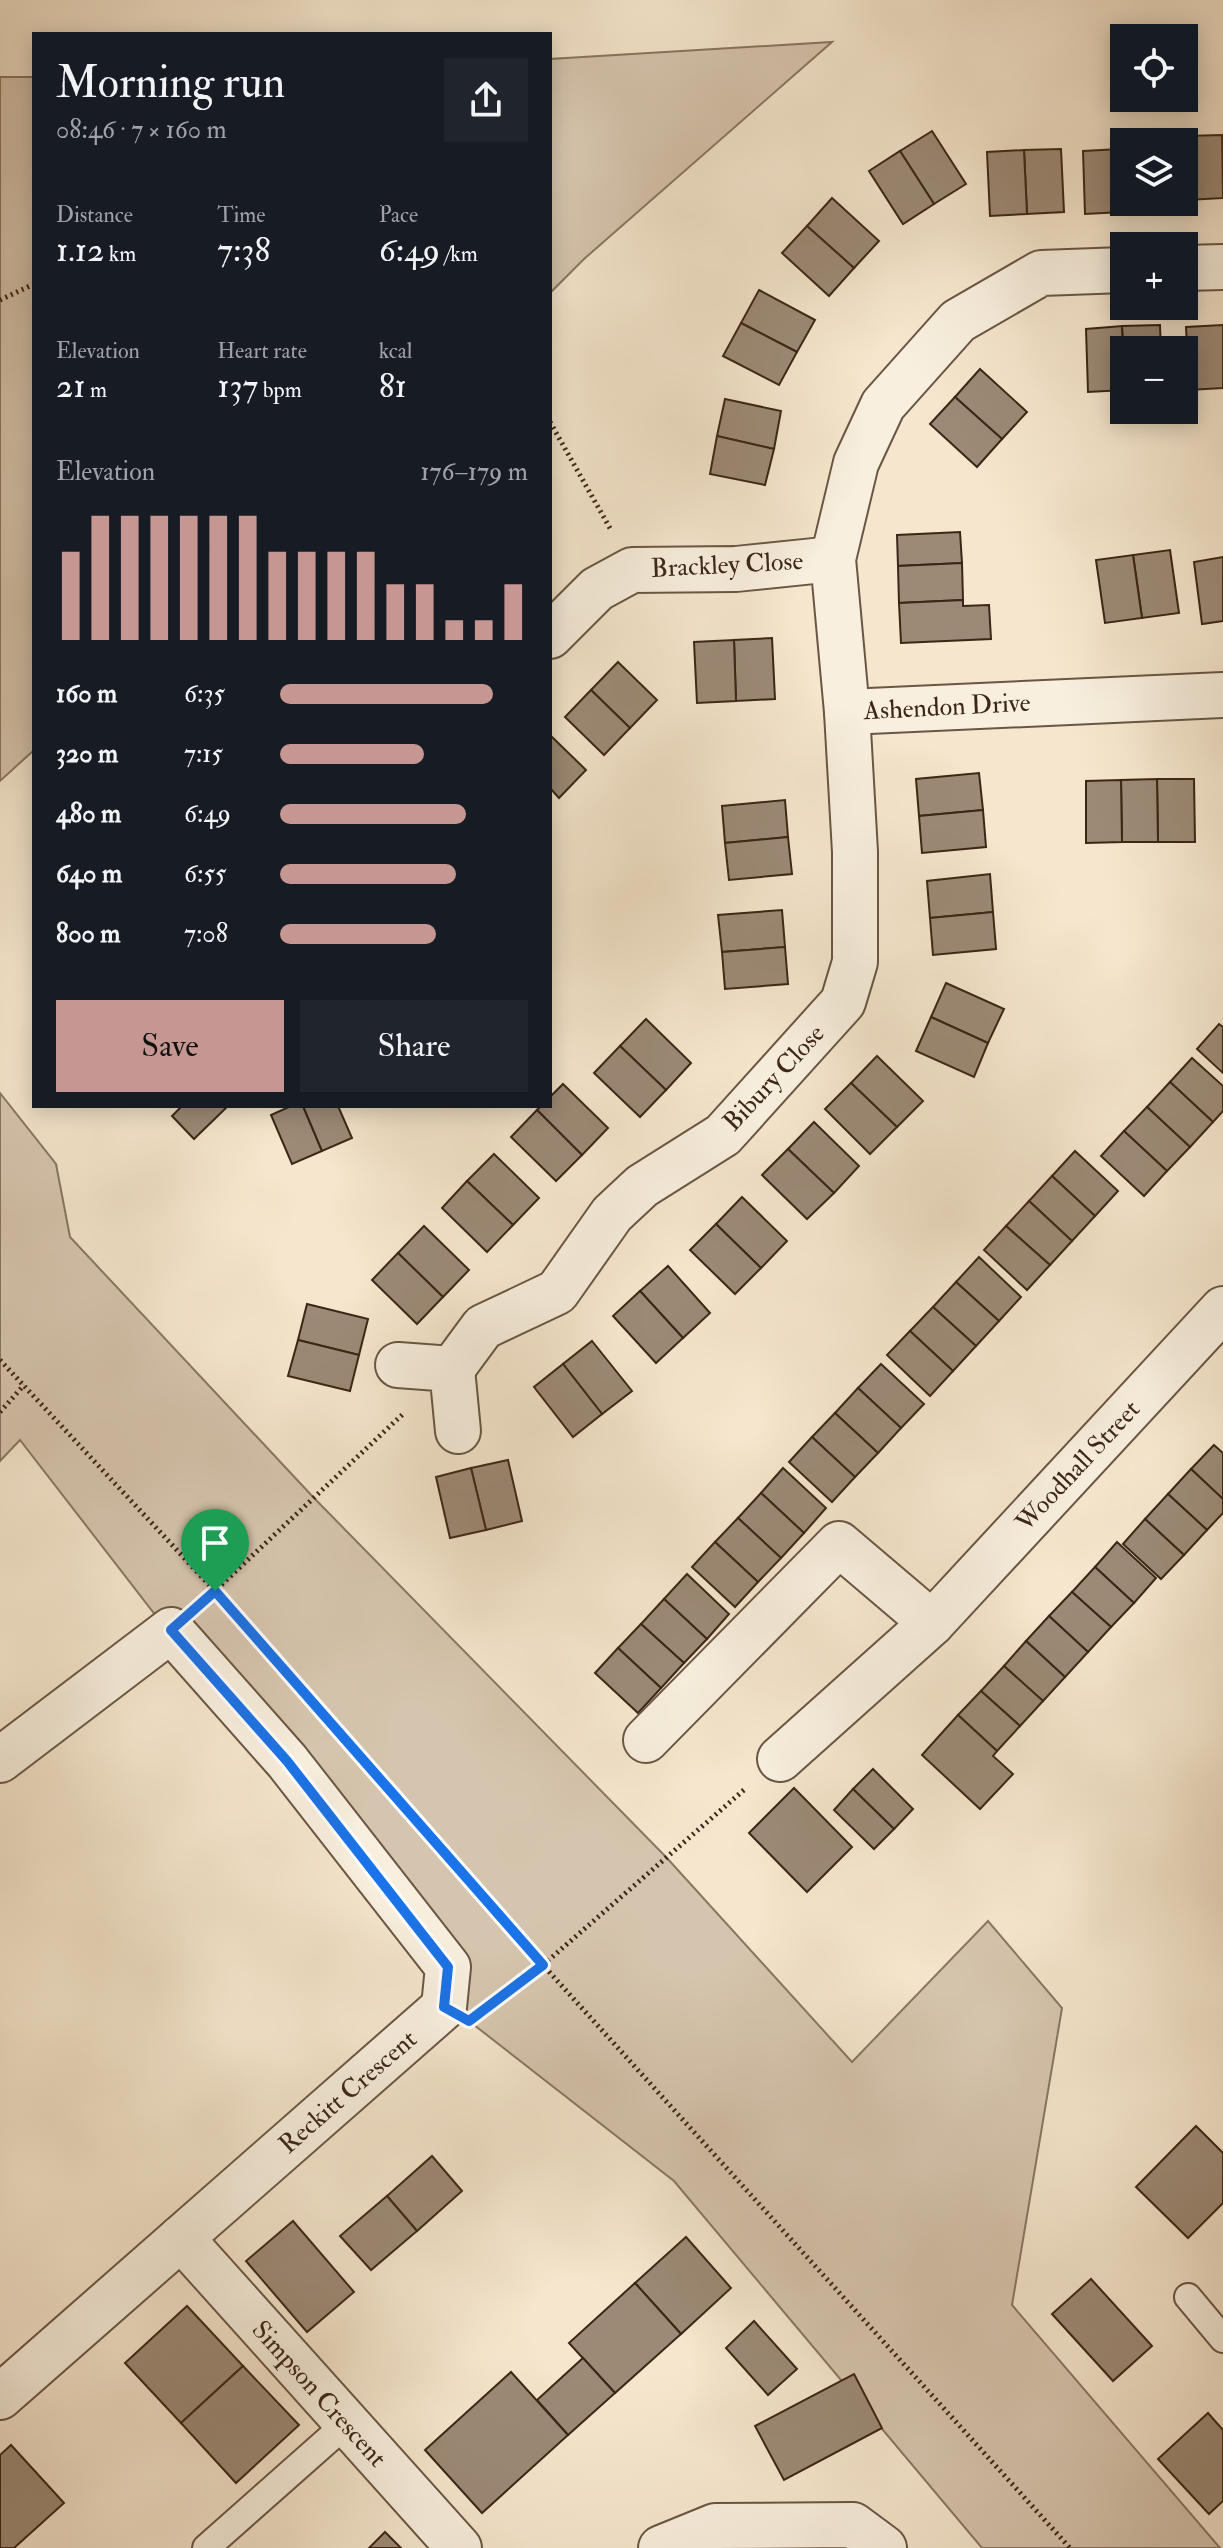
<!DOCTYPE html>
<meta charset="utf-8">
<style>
body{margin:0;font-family:"IM FELL Double Pica",serif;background:#20242c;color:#f1f3f6;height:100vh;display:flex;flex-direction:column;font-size:30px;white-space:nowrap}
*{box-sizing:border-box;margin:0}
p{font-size:26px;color:#9ea1a6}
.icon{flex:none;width:44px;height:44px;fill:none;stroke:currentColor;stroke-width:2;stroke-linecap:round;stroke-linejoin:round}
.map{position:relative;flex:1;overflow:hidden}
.panel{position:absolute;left:32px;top:32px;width:520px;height:1076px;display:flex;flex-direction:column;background:#171b24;border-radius:0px;box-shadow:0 4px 20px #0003}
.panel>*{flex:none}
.controls{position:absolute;left:1110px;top:24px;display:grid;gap:16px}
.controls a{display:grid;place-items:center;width:88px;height:88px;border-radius:0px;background:#171b24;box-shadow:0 4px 20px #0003;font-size:40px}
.pin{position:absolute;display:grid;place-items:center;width:68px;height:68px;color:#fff;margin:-82px -34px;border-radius:50% 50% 50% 0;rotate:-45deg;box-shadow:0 0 8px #0007}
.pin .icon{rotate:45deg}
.round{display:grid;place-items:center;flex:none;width:84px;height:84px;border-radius:0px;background:#20242c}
.summary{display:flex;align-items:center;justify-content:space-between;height:136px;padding:0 24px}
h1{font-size:44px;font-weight:600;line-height:60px}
.metrics{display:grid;grid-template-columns:repeat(3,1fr);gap:12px;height:136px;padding:8px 24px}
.metrics div{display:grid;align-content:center}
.metrics b{font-size:34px;font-weight:600}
.metrics small{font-size:22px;font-weight:400}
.metrics p{font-size:22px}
.chart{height:224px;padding:16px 24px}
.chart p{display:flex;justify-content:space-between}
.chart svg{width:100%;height:144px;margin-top:8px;stroke:#c59692;stroke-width:6}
.action{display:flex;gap:16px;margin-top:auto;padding:16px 24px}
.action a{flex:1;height:92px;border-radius:0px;background:#c59692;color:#111;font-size:32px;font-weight:600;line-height:92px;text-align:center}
.action a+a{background:#20242c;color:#f1f3f6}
ul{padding:0 24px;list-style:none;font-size:26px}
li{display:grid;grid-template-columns:128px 96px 1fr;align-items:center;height:60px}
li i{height:20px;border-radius:10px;background:#c59692}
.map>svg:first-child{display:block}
.green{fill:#d6c5ae;stroke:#897662;stroke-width:2}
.building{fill:#9c8a76;stroke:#3c2617;stroke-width:2}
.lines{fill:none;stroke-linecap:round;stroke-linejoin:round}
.lane-casing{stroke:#6a5644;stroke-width:30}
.street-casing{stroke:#6a5644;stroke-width:48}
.path{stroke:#3c2617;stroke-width:5;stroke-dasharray:2 4;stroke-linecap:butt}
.lane{stroke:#f8efde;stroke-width:26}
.street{stroke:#f8efde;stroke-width:44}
.route-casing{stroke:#fff;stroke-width:16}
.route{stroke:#1a73e8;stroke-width:10}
.labels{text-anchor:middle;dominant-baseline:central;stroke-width:6;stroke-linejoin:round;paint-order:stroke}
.street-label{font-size:26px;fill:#3c2617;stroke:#f8efde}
</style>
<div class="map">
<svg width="1223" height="2548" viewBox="0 0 1223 2548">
<rect width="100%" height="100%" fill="#f5e6cd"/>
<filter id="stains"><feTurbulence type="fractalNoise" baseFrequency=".0025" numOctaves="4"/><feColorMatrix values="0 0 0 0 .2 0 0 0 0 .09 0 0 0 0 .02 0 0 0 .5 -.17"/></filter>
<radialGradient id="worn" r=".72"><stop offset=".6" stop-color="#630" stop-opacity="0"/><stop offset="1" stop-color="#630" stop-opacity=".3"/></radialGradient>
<!-- green -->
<g class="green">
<path d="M832 42 584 259 550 293V59Z"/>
<path d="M0 77H34V750L0 781Z"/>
<path d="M0 1093 56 1164 70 1237 314 1498 666 1857 852 2062 988 1921 1062 2008 1012 2305 1220 2548H982L674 2181 469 2021 20 1440 0 1461Z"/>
</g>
<!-- building -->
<g class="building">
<path d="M932 131 966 184 934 204 900 151Z"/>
<path d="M1222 135 1223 198 1187 200 1185 136Z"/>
<path d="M1061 149 1064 212 1027 214 1024 150Z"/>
<path d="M1120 149 1122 212 1085 214 1083 151Z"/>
<path d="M1120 149H1124V202H1159L1160 211 1122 212Z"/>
<path d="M1024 150 1027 214 990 216 987 152Z"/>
<path d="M900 151 934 204 903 224 869 171Z"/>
<path d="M832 198 879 241 854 268 807 226Z"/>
<path d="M807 226 854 268 829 296 782 253Z"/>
<path d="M759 290 815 320 797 352 741 323Z"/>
<path d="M741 323 797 352 779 385 723 356Z"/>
<path d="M1160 325 1161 350H1124V360L1122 326Z"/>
<path d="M1223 325V388L1189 390 1186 327Z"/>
<path d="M1122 326 1124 390 1088 392 1086 329Z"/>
<path d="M980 369 1027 412 1002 439 955 397Z"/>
<path d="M955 397 1002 439 977 467 930 424Z"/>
<path d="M725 399 781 411 774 449 717 436Z"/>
<path d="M717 436 774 449 765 485 710 474Z"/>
<path d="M960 532 962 563 898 566 897 535Z"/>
<path d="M1170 550 1179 613 1142 618 1133 555Z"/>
<path d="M1133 555 1142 618 1105 623 1096 560Z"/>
<path d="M1223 557V621L1202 624 1194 562Z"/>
<path d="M962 563 963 600 899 603 898 566Z"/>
<path d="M963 600V606L989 605 991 639 901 643 899 603Z"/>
<path d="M772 638 775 699 736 701 734 640Z"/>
<path d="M734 640 736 701 697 703 694 642Z"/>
<path d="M618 662 657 700 630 728 591 690Z"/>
<path d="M591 690 630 728 604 755 565 717Z"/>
<path d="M550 735 586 770 559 798 550 788Z"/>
<path d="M979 773 983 810 919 816 916 779Z"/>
<path d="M1157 779H1194L1195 842H1158Z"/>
<path d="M1157 779 1158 842H1122L1121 780Z"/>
<path d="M1121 780 1122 842 1086 843V781Z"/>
<path d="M785 800 788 837 725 843 722 806Z"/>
<path d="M983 810 986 847 922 853 919 816Z"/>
<path d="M788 837 792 874 729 880 725 843Z"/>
<path d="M990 874 993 912 930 918 927 881Z"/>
<path d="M782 910 785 947 722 952 718 915Z"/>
<path d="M993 912 996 949 933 955 930 918Z"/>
<path d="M785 947 788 984 725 989 722 952Z"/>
<path d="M946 983 1004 1009 988 1043 931 1017Z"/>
<path d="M931 1017 988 1043 974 1077 916 1051Z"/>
<path d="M646 1019 691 1063 666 1090 620 1046Z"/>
<path d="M1219 1024 1223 1027V1073L1197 1049Z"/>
<path d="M620 1046 666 1090 640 1117 594 1073Z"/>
<path d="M877 1056 923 1101 897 1127 851 1083Z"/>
<path d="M1192 1058 1223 1086V1111L1213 1122 1170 1082Z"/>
<path d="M1170 1082 1213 1122 1190 1147 1147 1107Z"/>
<path d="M851 1083 897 1127 870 1154 825 1109Z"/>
<path d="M563 1084 608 1128 582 1155 537 1110 541 1106H550V1097Z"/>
<path d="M182 1106H228L194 1139 172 1116Z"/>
<path d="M291 1106H303L322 1151 292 1164 271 1115Z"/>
<path d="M303 1106H338L352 1138 322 1151Z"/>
<path d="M1147 1107 1190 1147 1167 1171 1124 1131Z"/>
<path d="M537 1110 582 1155 556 1181 511 1137Z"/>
<path d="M814 1122 859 1166 834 1193 788 1149Z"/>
<path d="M1124 1131 1167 1171 1144 1196 1101 1156Z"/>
<path d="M788 1149 834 1193 807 1219 762 1175Z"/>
<path d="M1075 1151 1118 1191 1095 1216 1052 1176Z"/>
<path d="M494 1154 539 1198 513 1225 467 1181Z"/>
<path d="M1052 1176 1095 1216 1072 1241 1029 1201Z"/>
<path d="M467 1181 513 1225 487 1252 442 1208Z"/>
<path d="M742 1197 787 1241 761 1268 716 1224Z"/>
<path d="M1029 1201 1072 1241 1050 1265 1006 1226Z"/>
<path d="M716 1224 761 1268 735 1294 690 1250Z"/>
<path d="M424 1226 469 1270 443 1297 398 1253Z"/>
<path d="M1006 1226 1050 1265 1027 1290 984 1250Z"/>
<path d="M398 1253 443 1297 417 1324 372 1280Z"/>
<path d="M979 1257 1021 1297 999 1321 956 1282Z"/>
<path d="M668 1266 710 1313 683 1338 640 1291Z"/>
<path d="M956 1282 999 1321 976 1346 933 1307Z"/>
<path d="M640 1291 683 1338 656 1363 613 1316Z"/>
<path d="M307 1304 368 1319 359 1355 298 1340Z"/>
<path d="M933 1307 976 1346 953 1371 910 1331Z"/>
<path d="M910 1331 953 1371 930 1396 887 1355Z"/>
<path d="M298 1340 359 1355 350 1391 288 1376Z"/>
<path d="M592 1341 632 1391 602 1414 563 1364Z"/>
<path d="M563 1364 602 1414 573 1437 534 1387Z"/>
<path d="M881 1364 924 1404 901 1428 858 1388Z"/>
<path d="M858 1388 901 1428 878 1453 835 1413Z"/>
<path d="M835 1413 878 1453 855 1477 812 1437Z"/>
<path d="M812 1437 855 1477 832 1502 789 1462Z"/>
<path d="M1214 1445 1223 1453V1499L1191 1469Z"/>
<path d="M508 1460 522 1521 486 1530 471 1468Z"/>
<path d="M471 1468 486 1530 450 1538 436 1477Z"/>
<path d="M783 1468 826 1508 804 1533 761 1493Z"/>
<path d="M1191 1469 1223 1499V1513L1207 1530 1168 1494Z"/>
<path d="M761 1493 804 1533 781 1558 738 1518Z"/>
<path d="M1168 1494 1207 1530 1184 1555 1145 1519Z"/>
<path d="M738 1518 781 1558 758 1582 715 1542Z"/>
<path d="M1145 1519 1184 1555 1161 1579 1123 1544Z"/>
<path d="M715 1542 758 1582 735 1607 692 1567Z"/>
<path d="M1117 1542 1156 1578 1134 1603 1095 1567Z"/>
<path d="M1095 1567 1134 1603 1111 1627 1072 1592Z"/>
<path d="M687 1574 729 1614 707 1639 664 1599Z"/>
<path d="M1072 1592 1111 1627 1088 1652 1049 1616Z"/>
<path d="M664 1599 707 1639 684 1663 641 1624Z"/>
<path d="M1049 1616 1088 1652 1065 1677 1026 1641Z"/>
<path d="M641 1624 684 1663 661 1688 618 1648Z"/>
<path d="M1026 1641 1065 1677 1043 1701 1004 1666Z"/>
<path d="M618 1648 661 1688 638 1713 595 1673Z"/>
<path d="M1004 1666 1043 1701 1020 1726 981 1691Z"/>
<path d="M981 1691 1020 1726 997 1751 958 1715Z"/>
<path d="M958 1715 997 1751 993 1756 1013 1774 980 1809 922 1755Z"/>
<path d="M873 1769 913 1809 894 1829 853 1789Z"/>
<path d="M794 1788 852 1847 807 1892 749 1833Z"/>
<path d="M853 1789 894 1829 874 1849 834 1810Z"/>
<path d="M1196 2126 1223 2153V2203L1188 2238 1136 2187Z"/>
<path d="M432 2156 462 2191 417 2231 387 2196Z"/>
<path d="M387 2196 417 2231 371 2270 340 2236Z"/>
<path d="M293 2221 354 2292 307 2332 246 2261Z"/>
<path d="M686 2237 731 2288 681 2334 635 2283Z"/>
<path d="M1091 2279 1152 2346 1113 2381 1052 2314Z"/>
<path d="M635 2283 681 2334 615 2393 569 2343Z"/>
<path d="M187 2306 243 2366 181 2423 125 2363Z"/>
<path d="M754 2321 797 2369 768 2395 726 2348Z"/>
<path d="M583 2358 615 2393 568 2435 537 2400Z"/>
<path d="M243 2366 299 2425 236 2483 181 2423Z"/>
<path d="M511 2372 568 2435 482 2513 425 2450Z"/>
<path d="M854 2374 882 2428 784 2480 755 2426Z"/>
<path d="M1208 2413 1223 2430V2501L1209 2514 1158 2459Z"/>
<path d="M11 2445 64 2503 14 2548H0V2455Z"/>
<path d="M385 2532 401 2548H369Z"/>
</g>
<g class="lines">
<defs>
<g id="lane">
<path d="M1188 2297 1223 2339"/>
<path d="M206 2548 346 2424"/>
</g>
<g id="street">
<path d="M1184 268 1223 267"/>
<path d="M550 636 597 589 632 570 736 569 833 559"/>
<path d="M847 712 1223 695"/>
<path d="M398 1365 452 1369 458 1431"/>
<path d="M452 1369 483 1327 557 1292 612 1214 642 1186 723 1135 843 1002 855 962V852L847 712 833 559 856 463 883 405 958 321 1041 273 1124 270"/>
<path d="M646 1740 839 1544 932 1623"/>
<path d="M780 1759 932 1623 1223 1309"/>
<path d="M0 1760 171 1630 287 1761 448 1967 444 2007 0 2397"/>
<path d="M181 2238 459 2548"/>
<path d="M661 2548 715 2526 853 2525 884 2548"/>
</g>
</defs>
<!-- lane casing -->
<use href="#lane" class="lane-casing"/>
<!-- street casing -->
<use href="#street" class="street-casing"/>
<!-- path -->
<g class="path">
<path d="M0 300 34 284"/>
<path d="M550 422 611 530"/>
<path d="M0 1360 215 1591 543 1965 1070 2548"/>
<path d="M0 1412 24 1385"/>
<path d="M204 1601 404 1413"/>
<path d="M491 2005 543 1965 745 1789"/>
</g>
<!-- lane -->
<use href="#lane" class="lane"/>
<!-- street -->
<use href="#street" class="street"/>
</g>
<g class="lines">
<defs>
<path id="route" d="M215 1591 543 1965 469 2021 444 2007 448 1967 287 1761 171 1630Z"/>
</defs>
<!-- route casing -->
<use href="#route" class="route-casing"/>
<!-- route -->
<use href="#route" class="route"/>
</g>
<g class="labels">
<!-- street labels -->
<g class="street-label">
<text transform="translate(727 565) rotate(-3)">Brackley Close</text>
<text transform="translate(947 707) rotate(-3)">Ashendon Drive</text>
<text transform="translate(774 1078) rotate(-47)">Bibury Close</text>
<text transform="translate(1078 1466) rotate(-47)">Woodhall Street</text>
<text transform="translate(348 2092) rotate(-41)">Reckitt Crescent</text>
<text transform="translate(319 2394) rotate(48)">Simpson Crescent</text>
</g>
</g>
<rect width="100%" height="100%" filter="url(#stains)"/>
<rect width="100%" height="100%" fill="url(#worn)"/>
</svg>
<div class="controls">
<a><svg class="icon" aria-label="locate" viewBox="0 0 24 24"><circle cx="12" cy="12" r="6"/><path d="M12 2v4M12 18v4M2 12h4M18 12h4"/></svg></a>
<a><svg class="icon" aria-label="layers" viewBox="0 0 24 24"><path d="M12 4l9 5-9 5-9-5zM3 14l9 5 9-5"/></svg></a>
<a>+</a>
<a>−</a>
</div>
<div class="pin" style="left:215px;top:1591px;background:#1e9e55"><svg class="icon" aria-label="arrive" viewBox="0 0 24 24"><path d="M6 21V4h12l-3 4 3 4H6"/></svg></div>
<section class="panel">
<div class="summary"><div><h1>Morning run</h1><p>08:46 · 7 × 160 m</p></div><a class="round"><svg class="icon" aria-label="share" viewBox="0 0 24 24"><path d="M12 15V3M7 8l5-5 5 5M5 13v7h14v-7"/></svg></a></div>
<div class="metrics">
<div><p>Distance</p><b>1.12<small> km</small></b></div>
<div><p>Time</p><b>7:38</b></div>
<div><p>Pace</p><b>6:49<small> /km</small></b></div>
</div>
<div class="metrics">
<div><p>Elevation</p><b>21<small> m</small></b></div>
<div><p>Heart rate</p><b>137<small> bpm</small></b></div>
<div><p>kcal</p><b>81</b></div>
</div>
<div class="chart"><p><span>Elevation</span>176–179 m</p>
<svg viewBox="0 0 160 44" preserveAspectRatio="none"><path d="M5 44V17M15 44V6M25 44V6M35 44V6M45 44V6M55 44V6M65 44V6M75 44V17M85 44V17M95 44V17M105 44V17M115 44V27M125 44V27M135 44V38M145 44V38M155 44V27"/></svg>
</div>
<ul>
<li><b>160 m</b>6:35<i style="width:86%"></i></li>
<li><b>320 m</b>7:15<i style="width:58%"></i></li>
<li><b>480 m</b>6:49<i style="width:75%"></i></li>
<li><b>640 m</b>6:55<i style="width:71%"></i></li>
<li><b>800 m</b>7:08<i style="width:63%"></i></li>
</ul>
<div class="action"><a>Save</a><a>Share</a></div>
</section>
</div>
